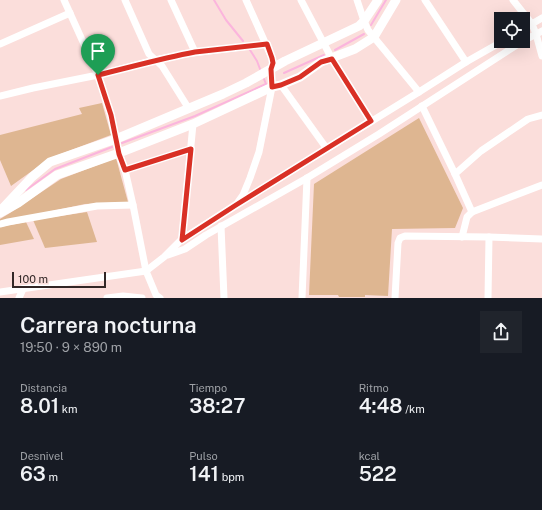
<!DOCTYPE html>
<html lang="es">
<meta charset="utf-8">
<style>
body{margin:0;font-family:"Public Sans",sans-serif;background:#20242c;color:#f1f3f6;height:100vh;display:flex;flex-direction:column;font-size:15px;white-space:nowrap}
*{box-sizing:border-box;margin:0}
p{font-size:13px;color:#9ea1a6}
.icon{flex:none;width:22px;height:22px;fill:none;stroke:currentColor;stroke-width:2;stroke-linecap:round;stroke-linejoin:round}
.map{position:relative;height:298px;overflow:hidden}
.drawer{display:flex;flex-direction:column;background:#171b24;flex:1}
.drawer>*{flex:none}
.tools{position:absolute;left:494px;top:12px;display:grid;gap:8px}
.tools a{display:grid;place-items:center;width:36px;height:36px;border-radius:0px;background:#171b24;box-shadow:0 4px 16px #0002;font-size:20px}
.scale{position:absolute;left:12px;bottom:10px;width:94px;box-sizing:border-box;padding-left:4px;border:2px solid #322726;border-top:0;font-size:11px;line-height:14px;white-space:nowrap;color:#322726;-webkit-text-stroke:3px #fbdedb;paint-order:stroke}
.pin{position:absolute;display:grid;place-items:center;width:34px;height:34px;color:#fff;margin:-41px -17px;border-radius:50% 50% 50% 0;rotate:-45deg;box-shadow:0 0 4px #0007}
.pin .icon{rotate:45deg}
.round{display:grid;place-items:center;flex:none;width:42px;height:42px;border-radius:0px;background:#20242c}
.head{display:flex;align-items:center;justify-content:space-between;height:68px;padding:0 20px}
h1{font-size:22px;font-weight:600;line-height:30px}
.figures{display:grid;grid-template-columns:repeat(3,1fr);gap:6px;height:68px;padding:4px 20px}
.figures div{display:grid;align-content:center}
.figures b{font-size:20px;font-weight:600}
.figures small{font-size:11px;font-weight:400}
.figures p{font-size:11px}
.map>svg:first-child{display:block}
.green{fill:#deb691}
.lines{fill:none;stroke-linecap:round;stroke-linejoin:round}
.stream{stroke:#fbb5dd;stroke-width:2}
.minor{stroke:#fff;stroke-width:7}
.tertiary{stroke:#fff;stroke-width:9}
.route-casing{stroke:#fff;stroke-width:8}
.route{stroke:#d93025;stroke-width:5}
</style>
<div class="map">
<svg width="542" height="298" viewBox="0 0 542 298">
<rect width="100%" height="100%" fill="#fbdedb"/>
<!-- green -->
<g class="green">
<path d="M102 103 111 135 50 158 11 186 0 160V135L82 114 79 108Z"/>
<path d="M419 118 463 208 455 228 392 229 388 296 365 295V297H339L338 295H309L314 184Z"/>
<path d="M116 158 128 202 85 204 0 222V219L10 213 61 179Z"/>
<path d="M87 212 97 242 45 248 33 220Z"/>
<path d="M26 222 34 239 0 245V227Z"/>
</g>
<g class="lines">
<!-- stream -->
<g class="stream">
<path d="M214 0 226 20 243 41"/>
<path d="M371 25 386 0"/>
<path d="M250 50 257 61 260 69"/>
<path d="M335 50 364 34"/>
<path d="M284 73 324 55"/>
<path d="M264 79 266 84"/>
<path d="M122 143 195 116 266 84"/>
<path d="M26 190 55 169 112 147"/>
</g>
<!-- minor -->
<g class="minor">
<path d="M64 0 98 75 111 115 119 153 125 170 133 205 146 271 156 295 160 298"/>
<path d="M125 0 149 54 162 66 189 109"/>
<path d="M171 0 195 52"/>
<path d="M301 0 332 59 371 121"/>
<path d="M357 0 364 21 368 30 419 92"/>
<path d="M425 0 466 62"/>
<path d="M513 0 532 24 536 34 542 56"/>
<path d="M523 29 542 18"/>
<path d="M523 41 542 31"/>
<path d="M0 44 70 13"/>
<path d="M281 85 327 149"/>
<path d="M0 96 33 88 98 75 155 60 185 54 267 44"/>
<path d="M422 106 455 174 472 212"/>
<path d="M125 170 191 149"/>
<path d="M455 174 481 151 528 119 542 115"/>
<path d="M238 202 243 195 250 178 259 152 272 87 271 69 273 63 272 58 246 0"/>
<path d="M0 224 8 222 97 206 133 205"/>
<path d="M221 226 224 298"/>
<path d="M462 237 467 217 472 212 542 185"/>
<path d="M182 239 193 124"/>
<path d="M168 255 185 249 206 235 307 178 379 134 523 41"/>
<path d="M0 292 146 271 164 257 182 239 236 205 419 92 466 62 503 41"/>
<path d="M19 298 23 289"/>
<path d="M107 298 123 296 142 298"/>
<path d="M302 298 307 178"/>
<path d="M395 298 398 243 400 238 405 236 489 237 542 239"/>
<path d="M488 298 489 237"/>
</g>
<!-- tertiary -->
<g class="tertiary">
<path d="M2 209 32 177 50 162 116 139 223 94 246 83 285 61 359 26 364 21 378 0"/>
<path d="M0 213 18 203 57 175 119 153 193 124 272 87 281 85 300 77 321 62 355 49 374 37 396 0"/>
</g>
</g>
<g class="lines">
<defs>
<path id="route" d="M267 44 272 58 273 63 271 69 272 87 281 85 300 77 321 62 332 59 371 121 236 205 182 240 191 149 125 170 119 154 111 115 98 75C131 67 163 58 195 52Z"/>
</defs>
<!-- route casing -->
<use href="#route" class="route-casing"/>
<!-- route -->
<use href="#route" class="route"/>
</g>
</svg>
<div class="tools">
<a><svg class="icon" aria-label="locate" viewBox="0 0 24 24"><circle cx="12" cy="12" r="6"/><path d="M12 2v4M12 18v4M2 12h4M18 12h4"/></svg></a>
</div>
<div class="scale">100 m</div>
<div class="pin" style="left:98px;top:75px;background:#1e9e55"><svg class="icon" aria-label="arrive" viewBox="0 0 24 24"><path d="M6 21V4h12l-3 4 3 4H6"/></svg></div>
</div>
<section class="drawer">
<div class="head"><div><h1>Carrera nocturna</h1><p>19:50 · 9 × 890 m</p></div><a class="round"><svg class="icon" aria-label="share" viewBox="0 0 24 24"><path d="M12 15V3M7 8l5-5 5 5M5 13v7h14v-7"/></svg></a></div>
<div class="figures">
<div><p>Distancia</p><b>8.01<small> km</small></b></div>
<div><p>Tiempo</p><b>38:27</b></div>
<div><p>Ritmo</p><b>4:48<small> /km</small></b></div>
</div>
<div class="figures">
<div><p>Desnivel</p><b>63<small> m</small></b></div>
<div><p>Pulso</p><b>141<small> bpm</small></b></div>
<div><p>kcal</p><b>522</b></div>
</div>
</section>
